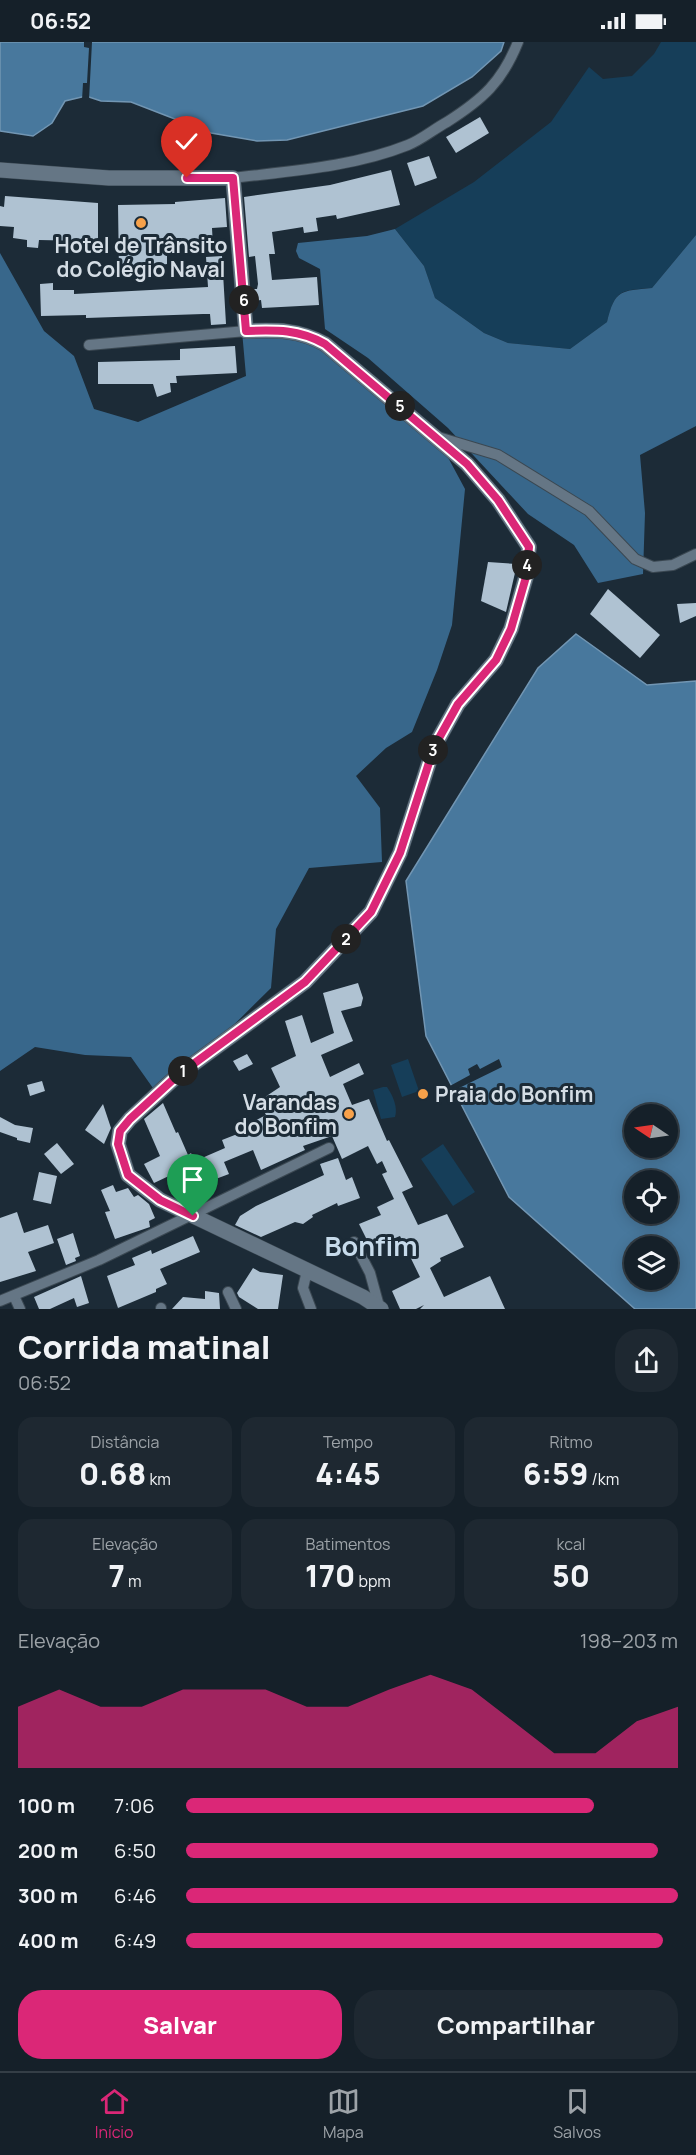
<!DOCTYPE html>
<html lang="pt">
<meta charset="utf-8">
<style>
body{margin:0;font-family:Manrope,sans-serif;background:#1e2831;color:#f1f3f6;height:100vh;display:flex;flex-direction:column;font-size:22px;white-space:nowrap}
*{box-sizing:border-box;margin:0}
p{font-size:20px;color:#9da3a8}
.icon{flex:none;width:33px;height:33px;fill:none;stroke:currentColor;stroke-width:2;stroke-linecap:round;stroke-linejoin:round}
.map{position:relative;height:1267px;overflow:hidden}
.side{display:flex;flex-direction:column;background:#152029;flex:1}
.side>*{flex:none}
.needle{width:39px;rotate:283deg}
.tools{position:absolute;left:624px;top:1062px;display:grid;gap:12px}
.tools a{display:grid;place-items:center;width:54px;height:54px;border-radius:50%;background:#152029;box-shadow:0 3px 15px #0003,0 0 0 2px #343e46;font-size:30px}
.pin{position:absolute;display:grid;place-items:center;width:51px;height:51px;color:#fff;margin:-62px -26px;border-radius:50% 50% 50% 0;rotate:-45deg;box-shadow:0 0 6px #0007}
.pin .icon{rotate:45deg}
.km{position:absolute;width:30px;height:30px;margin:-15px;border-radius:50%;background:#222;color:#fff;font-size:16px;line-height:30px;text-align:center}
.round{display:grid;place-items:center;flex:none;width:63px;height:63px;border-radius:24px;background:#1e2831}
.headline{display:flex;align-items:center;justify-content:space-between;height:102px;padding:0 18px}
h1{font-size:33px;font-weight:800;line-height:45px}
.stats{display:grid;grid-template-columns:repeat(3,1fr);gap:9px;height:102px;padding:6px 18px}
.stats div{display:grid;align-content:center;border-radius:15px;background:#1e2831;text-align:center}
.stats b{font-size:30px;font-weight:800}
.stats small{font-size:16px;font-weight:400}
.stats p{font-size:16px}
.chart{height:168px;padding:12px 18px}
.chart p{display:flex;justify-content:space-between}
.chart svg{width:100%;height:108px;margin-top:6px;fill:#db2777;opacity:.7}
.button{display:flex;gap:12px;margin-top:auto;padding:12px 18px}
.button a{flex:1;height:69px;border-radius:24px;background:#db2777;color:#fff;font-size:24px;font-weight:800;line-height:69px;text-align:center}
.button a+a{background:#1e2831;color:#f1f3f6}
ul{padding:0 18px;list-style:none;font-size:20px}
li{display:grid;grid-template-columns:96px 72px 1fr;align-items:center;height:45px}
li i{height:15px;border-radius:8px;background:#db2777}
.status{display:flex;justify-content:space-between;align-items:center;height:42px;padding:0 30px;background:#152029;direction:ltr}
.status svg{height:16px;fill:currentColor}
.tabs{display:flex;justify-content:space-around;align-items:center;height:84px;border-top:2px solid #343e46;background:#152029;font-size:16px;color:#9da3a8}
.tabs a{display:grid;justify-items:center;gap:3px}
.tabs .on{color:#db2777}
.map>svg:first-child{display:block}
.green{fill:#163e59}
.forest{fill:#38678b}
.water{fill:#48789d;stroke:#7296b3;stroke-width:1.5;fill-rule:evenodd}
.pier{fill:#1c2b37}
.building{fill:#afc2d2}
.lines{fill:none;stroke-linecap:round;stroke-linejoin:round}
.street-casing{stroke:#3b4852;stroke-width:12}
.secondary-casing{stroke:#3b4852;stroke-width:16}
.street{stroke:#657685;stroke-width:10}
.secondary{stroke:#657685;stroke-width:15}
.route-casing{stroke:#fff;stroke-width:12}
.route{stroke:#db2777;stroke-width:8}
.poi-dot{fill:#f7a14a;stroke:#1c2b37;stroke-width:2}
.labels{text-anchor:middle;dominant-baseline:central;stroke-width:6;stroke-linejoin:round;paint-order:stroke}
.poi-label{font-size:21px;font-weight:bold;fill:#d4dde5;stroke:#1c2b37}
.district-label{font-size:27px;font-weight:bold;fill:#c7dbeb;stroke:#1c2b37}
</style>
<div class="status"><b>06:52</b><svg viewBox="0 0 49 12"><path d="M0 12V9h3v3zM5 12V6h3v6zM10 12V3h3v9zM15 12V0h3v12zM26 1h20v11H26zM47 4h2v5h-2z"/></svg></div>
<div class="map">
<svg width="696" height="1267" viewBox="0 0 696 1267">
<rect width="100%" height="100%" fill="#1c2b37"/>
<!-- green -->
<g class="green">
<path d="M661 0H696V193L652 246C620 248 615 248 607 280L570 307 508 301 484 291 435 256 424 224 395 187 474 140 551 80 589 25 603 37 632 34 654 12Z"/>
<path d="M408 1017 419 1049 402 1055 391 1023Z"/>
<path d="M383 1045H387C393 1054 398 1065 395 1075L381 1077 373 1048Z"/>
<path d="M443 1102 475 1150 453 1164 421 1117Z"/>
</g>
<!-- forest -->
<g class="forest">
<path d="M395 187 424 224 435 256 484 291 508 301 570 307 607 280C615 247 621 249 652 246L696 193V384L640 413 645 471 643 532 598 541 574 503 528 472 448 386 368 316 325 287 320 227 299 216 296 209 298 201 367 194Z"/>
<path d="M0 211 44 289 74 314 94 367 138 380 246 334 242 289 307 292 437 395 465 447 452 583 437 628 412 690 386 706 356 734 380 766 382 820 309 826 276 887 271 946 160 1056 131 1015 85 1013 35 1005 0 1029Z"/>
</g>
<!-- water -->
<g class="water">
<path d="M0 0H504L501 9 472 35 423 64 287 98 257 99 211 91 131 60 101 59 86 54 65 59 52 81 33 94 0 89Z"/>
<path d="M576 592 647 643 696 639V1267H635L509 1155 426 994 406 839 538 626ZM634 1072H668V1106H634ZM634 1138H668V1172H634ZM634 1204H668V1238H634Z"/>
</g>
<!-- pier -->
<g class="pier">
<path d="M84 0H92L89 58H82L83 41H87L89 6 84 5Z"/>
<path d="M499 1017 502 1025 451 1050 448 1045 470 1033 468 1027 477 1022 480 1027Z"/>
</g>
<!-- building -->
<g class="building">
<path d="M480 75 489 91 456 111 446 95Z"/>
<path d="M429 114 437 136 415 144 407 121Z"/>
<path d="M391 128 400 163 337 177 336 173 316 176 318 189 304 191 303 185 272 190 275 212H269L272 238 317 235 319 263 262 266 261 258 254 259V247H257L258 242 255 214 249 215 244 155 330 143Z"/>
<path d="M5 154 98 161V209H86V199L39 198 38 206 27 205V198L13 196 14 185 0 184V164L4 165Z"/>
<path d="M225 156 227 185 212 186 213 205 167 209V222L119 230 118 163 175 162V160Z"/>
<path d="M222 214 226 282 211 283 210 272H203L86 276V273L41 274 40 242 53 241V248H74V252L208 245 206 215Z"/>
<path d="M235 304 237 331 176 334 177 341H170L171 350 157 355 153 342H98V320L180 318V307Z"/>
<path d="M488 520 517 522 506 570 481 559Z"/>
<path d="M608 547 660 593 640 616 590 572Z"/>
<path d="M696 561V574L680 581 677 562Z"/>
<path d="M358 941 363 956 361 964 341 969 353 999 321 1013 330 1035 359 1021 364 1032 343 1042 352 1063 369 1057 387 1099 389 1098 413 1145 402 1150 418 1183 447 1172 464 1205 440 1216 441 1219 430 1226 444 1255 490 1234 505 1267H420L424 1263 416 1267H400L392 1249 420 1235 400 1194 371 1206 359 1182 381 1173 377 1165 394 1157 382 1132 387 1130 382 1119 377 1122 368 1104 342 1117 332 1094 303 1104 305 1108 261 1128 253 1108 224 1120 229 1132 213 1138 210 1130 188 1151 171 1133 154 1141 144 1122 160 1114 144 1077 163 1061 176 1091 178 1090 188 1113 191 1111 195 1119 225 1106 222 1098 245 1089 243 1085 266 1073 259 1059 280 1045 271 1026 296 1014 285 979 302 973 311 1001 334 991 323 951Z"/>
<path d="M247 1012 253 1022 239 1029 233 1019Z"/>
<path d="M42 1039 45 1049 30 1054 27 1043Z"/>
<path d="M103 1062 111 1086 104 1102 85 1088Z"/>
<path d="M0 1075 15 1083 33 1086 30 1101 17 1098V1096L0 1090Z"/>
<path d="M57 1101 74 1122 61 1132 44 1112Z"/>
<path d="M338 1116 346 1138 352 1135 360 1156 338 1164 337 1161 312 1173 313 1175 303 1182 295 1180 261 1195 235 1183 240 1174 256 1164 324 1133 320 1122Z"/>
<path d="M39 1130 57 1134 51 1162 33 1158Z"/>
<path d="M113 1143 116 1150 128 1146 134 1155 138 1153 149 1162 155 1176 149 1179 150 1185 115 1197 105 1170 110 1169 101 1148Z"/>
<path d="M17 1170 24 1191 48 1183 54 1201 28 1210 36 1229 0 1240V1176Z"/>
<path d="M73 1191 80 1214 75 1216 76 1219 66 1223 57 1197Z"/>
<path d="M193 1194 200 1210 160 1227 167 1242 156 1247V1250L118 1266 107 1234 135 1223 132 1216 151 1208 152 1212Z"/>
<path d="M253 1226 260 1230 283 1233 278 1267H258L239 1255 237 1251Z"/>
<path d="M81 1234 89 1261 77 1265 74 1256 50 1267H39L34 1255Z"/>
<path d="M205 1249 219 1251 220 1267H172L183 1255 205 1257Z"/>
</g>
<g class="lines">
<defs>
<g id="street">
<path d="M233 136C290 129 353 125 408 103 421 98 434 87 447 80 483 57 502 40 518 0"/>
<path d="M89 303 246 289"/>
<path d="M438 395 498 413 589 469 635 517 653 525 673 523 696 512"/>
<path d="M354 1200 370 1231 379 1264"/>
<path d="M307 1229 303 1246 311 1267"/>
<path d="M228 1250 236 1267"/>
<path d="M14 1254 20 1267"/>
<path d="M0 1259 99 1218 329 1106"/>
<path d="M161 1266V1267"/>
</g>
<path id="secondary" d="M0 128 109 136H233L246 289C276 288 298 287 325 302L467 422 498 458 529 505 526 535 511 587 496 618 458 662 434 705 400 811 371 870 305 940 177 1034 130 1077 120 1089 118 1102 128 1133 160 1158 363 1255 381 1267"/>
</defs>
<!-- street casing -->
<use href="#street" class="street-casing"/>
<!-- secondary casing -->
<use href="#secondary" class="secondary-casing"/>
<!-- street -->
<use href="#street" class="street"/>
<!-- secondary -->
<use href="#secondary" class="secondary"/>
</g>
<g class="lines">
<defs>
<path id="route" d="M187 136H233L246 289C276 288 298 287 325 302L467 422 498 458 529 505 526 535 511 587 496 618 458 662 434 705 400 811 371 870 305 940 177 1034 130 1077 120 1089 118 1102 128 1133 160 1158 193 1174"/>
</defs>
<!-- route casing -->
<use href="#route" class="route-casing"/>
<!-- route -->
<use href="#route" class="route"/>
</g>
<!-- markers -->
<g class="poi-dot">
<circle cx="141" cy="181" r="6"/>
<circle cx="423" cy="1052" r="6"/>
<circle cx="349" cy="1072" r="6"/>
</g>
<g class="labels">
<!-- poi labels -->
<g class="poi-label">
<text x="141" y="203">Hotel de Trânsito<tspan x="141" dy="24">do Colégio Naval</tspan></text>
<text x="435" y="1052" text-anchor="start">Praia do Bonfim</text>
<text x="337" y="1060" text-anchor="end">Varandas<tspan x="337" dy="24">do Bonfim</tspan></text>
</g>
<!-- district labels -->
<g class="district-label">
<text x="371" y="1203">Bonfim</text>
</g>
</g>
</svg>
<div class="tools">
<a><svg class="needle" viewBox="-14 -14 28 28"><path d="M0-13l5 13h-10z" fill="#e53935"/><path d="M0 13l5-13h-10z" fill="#9da3a8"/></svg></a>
<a><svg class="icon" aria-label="locate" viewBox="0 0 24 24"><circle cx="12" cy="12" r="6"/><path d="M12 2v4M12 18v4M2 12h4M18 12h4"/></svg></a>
<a><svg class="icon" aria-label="layers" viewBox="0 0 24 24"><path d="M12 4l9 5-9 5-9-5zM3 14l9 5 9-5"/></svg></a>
</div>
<div class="pin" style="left:193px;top:1174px;background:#1e9e55"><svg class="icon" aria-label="arrive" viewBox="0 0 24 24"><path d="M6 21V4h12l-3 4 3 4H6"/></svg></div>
<div class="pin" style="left:187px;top:136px;background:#d93025"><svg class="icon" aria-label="check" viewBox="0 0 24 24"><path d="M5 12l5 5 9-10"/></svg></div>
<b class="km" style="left:183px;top:1029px">1</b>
<b class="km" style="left:346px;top:897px">2</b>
<b class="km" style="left:433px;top:708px">3</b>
<b class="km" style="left:527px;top:523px">4</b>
<b class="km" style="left:400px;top:364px">5</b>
<b class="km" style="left:244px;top:258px">6</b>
</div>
<section class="side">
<div class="headline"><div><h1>Corrida matinal</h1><p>06:52</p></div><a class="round"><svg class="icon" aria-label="share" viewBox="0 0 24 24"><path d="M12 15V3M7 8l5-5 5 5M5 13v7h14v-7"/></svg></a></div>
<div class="stats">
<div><p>Distância</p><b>0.68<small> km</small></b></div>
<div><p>Tempo</p><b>4:45</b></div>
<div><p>Ritmo</p><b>6:59<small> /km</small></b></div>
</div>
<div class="stats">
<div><p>Elevação</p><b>7<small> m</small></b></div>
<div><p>Batimentos</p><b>170<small> bpm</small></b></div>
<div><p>kcal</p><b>50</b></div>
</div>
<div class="chart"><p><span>Elevação</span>198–203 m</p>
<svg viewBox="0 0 160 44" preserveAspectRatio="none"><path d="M0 44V19L10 12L20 19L30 19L40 12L50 12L60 12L70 19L80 19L90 12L100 6L110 12L120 25L130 38L140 38L150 25L160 19V44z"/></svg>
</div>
<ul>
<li><b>100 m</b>7:06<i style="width:83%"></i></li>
<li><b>200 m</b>6:50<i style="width:96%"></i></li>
<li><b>300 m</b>6:46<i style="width:100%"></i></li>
<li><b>400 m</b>6:49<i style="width:97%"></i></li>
</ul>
<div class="button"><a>Salvar</a><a>Compartilhar</a></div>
</section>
<nav class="tabs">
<a class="on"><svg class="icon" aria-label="home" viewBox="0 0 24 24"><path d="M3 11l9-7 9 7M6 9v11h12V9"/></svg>Início</a>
<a><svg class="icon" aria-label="map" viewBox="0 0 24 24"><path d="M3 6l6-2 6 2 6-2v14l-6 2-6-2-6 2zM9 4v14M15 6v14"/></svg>Mapa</a>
<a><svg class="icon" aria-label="saved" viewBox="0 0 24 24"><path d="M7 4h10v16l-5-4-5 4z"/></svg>Salvos</a>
</nav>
